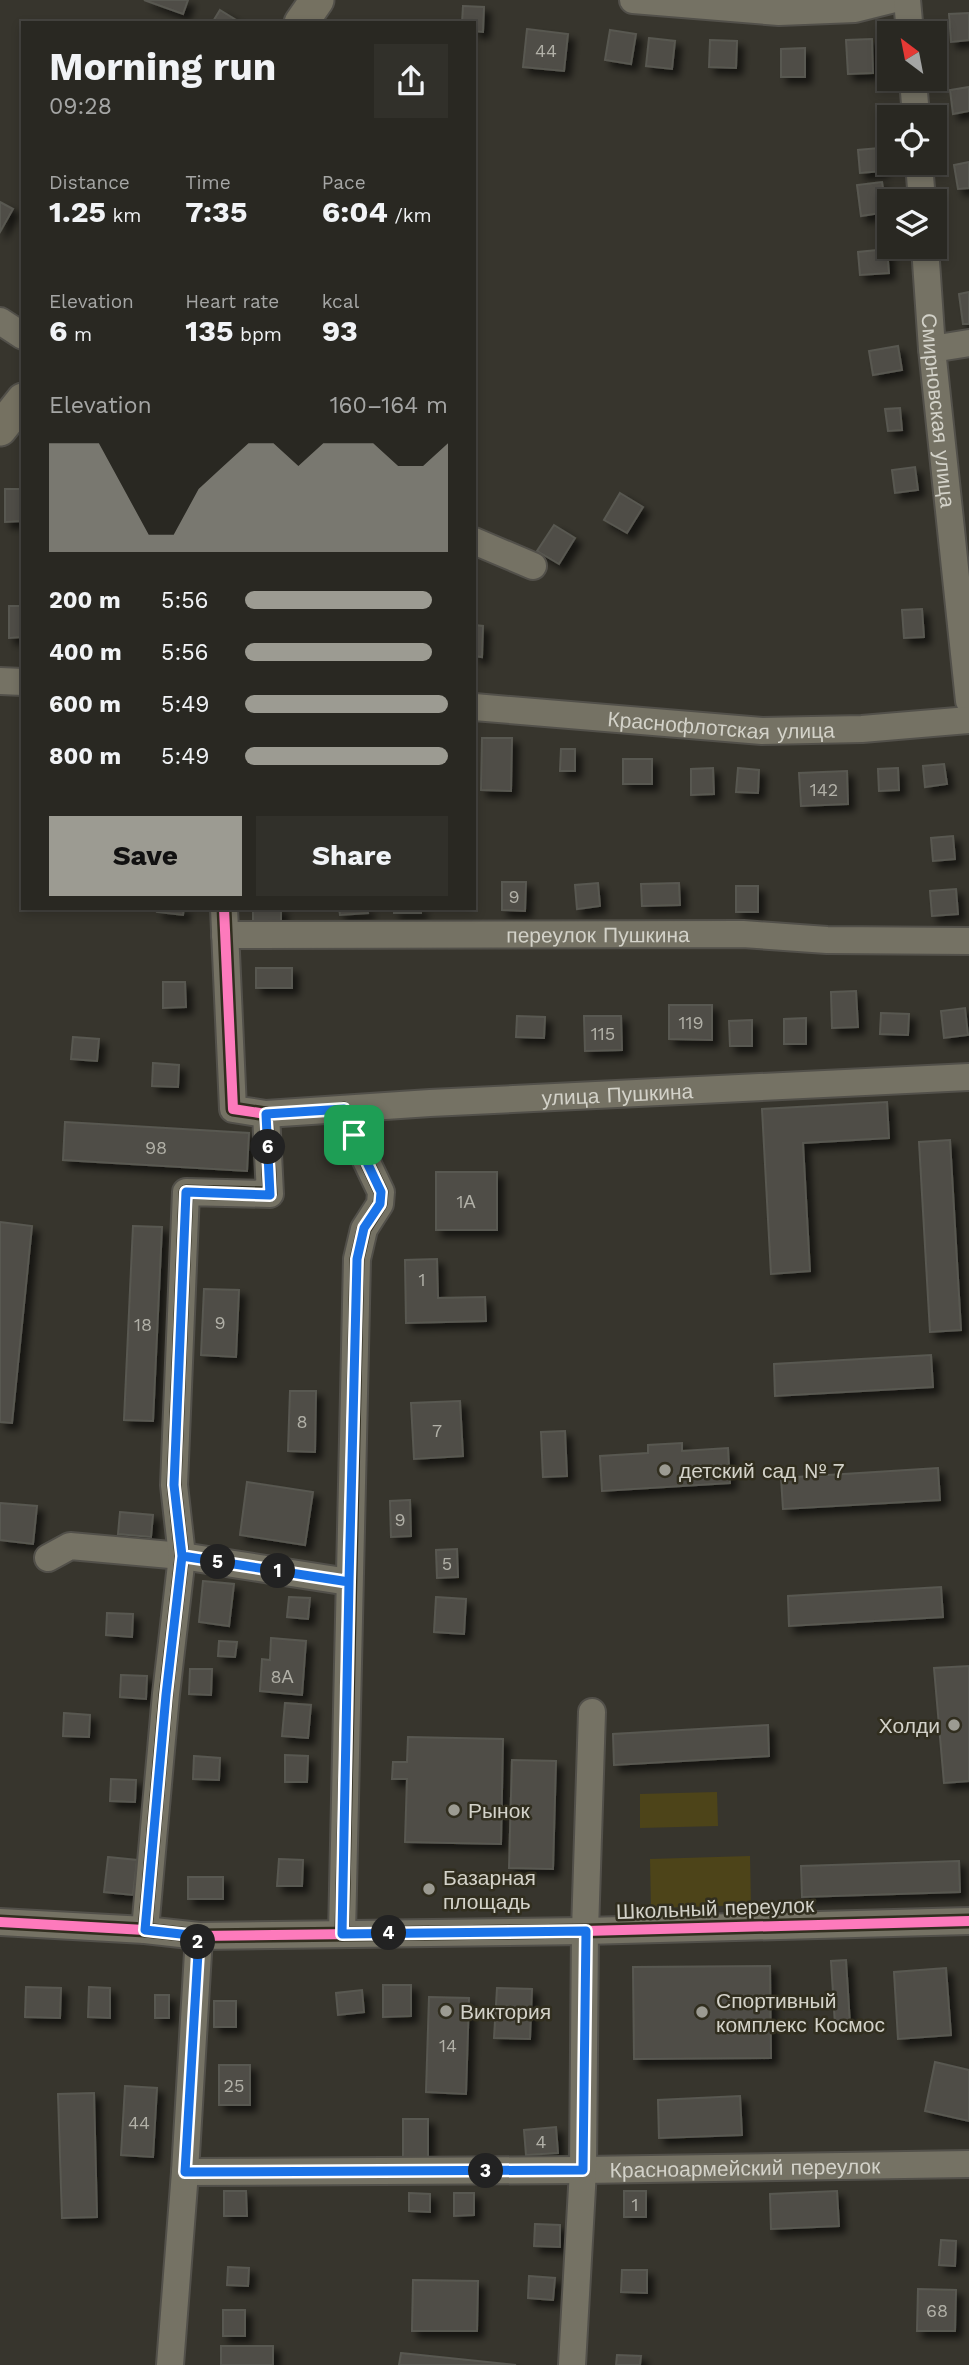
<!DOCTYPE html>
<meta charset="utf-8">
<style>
body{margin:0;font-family:"Work Sans",sans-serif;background:#31302a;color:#f1f3f6;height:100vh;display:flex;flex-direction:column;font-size:26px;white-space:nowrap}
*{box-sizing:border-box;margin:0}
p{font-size:23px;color:#a5a6a5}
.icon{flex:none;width:38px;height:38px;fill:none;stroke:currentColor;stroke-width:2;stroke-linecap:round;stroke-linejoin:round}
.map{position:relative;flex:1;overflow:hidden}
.sheet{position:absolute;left:21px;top:21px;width:455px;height:889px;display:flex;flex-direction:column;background:#292822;border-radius:0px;box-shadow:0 4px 10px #0003,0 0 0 2px #454440}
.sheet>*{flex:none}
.needle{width:46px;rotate:328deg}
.fabs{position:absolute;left:877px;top:21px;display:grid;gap:14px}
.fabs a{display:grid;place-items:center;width:70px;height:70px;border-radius:0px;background:#292822;box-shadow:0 4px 10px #0003,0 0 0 2px #454440;font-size:35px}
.pin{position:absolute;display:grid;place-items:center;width:60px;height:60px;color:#fff;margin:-30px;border-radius:14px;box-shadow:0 4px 10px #0006}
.km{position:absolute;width:35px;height:35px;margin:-18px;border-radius:50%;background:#222;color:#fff;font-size:19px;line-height:35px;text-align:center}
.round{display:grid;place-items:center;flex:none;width:74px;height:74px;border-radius:0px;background:#31302a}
.summary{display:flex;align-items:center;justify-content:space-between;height:119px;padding:0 28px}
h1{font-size:38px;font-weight:700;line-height:52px}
.stats{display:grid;grid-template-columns:repeat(3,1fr);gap:10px;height:119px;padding:7px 28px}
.stats div{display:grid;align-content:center}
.stats b{font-size:30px;font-weight:700}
.stats small{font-size:19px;font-weight:400}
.stats p{font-size:19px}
.chart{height:196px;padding:14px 28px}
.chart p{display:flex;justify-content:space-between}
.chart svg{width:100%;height:126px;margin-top:7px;fill:#9c9b92;opacity:.7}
.action{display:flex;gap:14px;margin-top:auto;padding:14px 28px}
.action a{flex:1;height:80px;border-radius:0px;background:#9c9b92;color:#111;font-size:28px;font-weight:700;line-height:80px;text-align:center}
.action a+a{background:#31302a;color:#f1f3f6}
ul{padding:0 28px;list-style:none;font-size:23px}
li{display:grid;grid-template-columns:112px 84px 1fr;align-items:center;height:52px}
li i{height:18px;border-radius:9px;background:#9c9b92}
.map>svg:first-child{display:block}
.green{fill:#4d4419}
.building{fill:#4f4d47;stroke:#595851;stroke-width:2;filter:url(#shadow)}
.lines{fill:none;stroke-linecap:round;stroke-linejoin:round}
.minor-casing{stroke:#52504a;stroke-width:30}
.major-casing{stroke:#52504a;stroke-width:37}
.minor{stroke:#757264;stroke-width:26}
.major{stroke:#757161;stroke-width:33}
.cycleway-casing{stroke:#312e1f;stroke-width:15}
.cycleway{stroke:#fd7abc;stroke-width:10}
.route-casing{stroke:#fff;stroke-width:14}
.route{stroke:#1a73e8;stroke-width:9}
.poi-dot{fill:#9c9b92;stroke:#312e1f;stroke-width:2.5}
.labels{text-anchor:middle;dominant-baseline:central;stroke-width:5;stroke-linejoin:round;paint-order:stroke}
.number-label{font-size:18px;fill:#b2b1a8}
.street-label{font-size:21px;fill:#d3d2c9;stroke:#312e1f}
.poi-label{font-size:21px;fill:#d3d2c9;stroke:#312e1f;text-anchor:start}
</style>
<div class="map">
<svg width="969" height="2365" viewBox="0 0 969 2365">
<defs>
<filter id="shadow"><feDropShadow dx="6" dy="6" stdDeviation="3.5" flood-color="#0009"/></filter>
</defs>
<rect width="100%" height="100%" fill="#37352d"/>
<!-- green -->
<g class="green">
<path d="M717 1792 718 1826 640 1828V1794Z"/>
<path d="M750 1856 751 1905 651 1908 650 1859Z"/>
</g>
<!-- building -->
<g class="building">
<path d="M144 0H188L183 14Z"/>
<path d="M463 6 484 7 483 32 474 31V23H462Z"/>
<path d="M220 10 241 23H212Z"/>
<path d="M969 13V40L951 42 949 14Z"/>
<path d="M527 29 568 34 564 71 523 67Z"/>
<path d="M610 30 636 34 631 64 605 60Z"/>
<path d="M649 38 675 41 672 69 646 66Z"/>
<path d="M872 39 873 73 848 74 846 40Z"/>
<path d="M710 40 737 41 736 68 709 67Z"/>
<path d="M805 48V77H781V49Z"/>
<path d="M969 87V111L953 114 950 90Z"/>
<path d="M879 148 882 171 860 173 858 150Z"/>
<path d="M969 162V188L958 189 954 165Z"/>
<path d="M882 182 887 212 861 216 857 185Z"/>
<path d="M0 202 13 209 0 232Z"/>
<path d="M887 249 889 273 860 275 858 252Z"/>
<path d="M969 292V324H963L959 294Z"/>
<path d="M898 346 902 370 873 375 869 351Z"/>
<path d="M900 408 902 430 888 431 885 409Z"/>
<path d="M915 467 918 490 895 493 892 470Z"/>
<path d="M5 489H23V521L5 522Z"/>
<path d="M620 493 643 507 627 533 604 520Z"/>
<path d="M554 525 575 538 559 564 537 551Z"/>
<path d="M9 606H23V637L9 638Z"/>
<path d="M922 609 924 637 904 638 902 610Z"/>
<path d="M474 625 483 626 482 657 474 656Z"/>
<path d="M482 738H512L511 791 481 790Z"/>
<path d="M561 749H575V771H560Z"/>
<rect x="623" y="759" width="29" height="25"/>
<path d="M944 764 947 784 925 787 923 766Z"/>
<path d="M713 768 714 794 691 795V769Z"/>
<path d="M738 768 759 770 758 793 736 792Z"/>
<path d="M898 768 899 790 879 791 878 769Z"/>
<path d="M847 771 848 804 801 806 799 773Z"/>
<path d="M953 836 955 859 933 861 931 838Z"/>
<path d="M502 882H526L525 911 502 910Z"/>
<path d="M598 883 600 906 577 909 575 885Z"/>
<path d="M679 883 680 905 642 906 641 884Z"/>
<rect x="736" y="886" width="22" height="26"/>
<path d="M956 889 958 914 932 916 930 891Z"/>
<path d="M158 908H184L183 915 157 912Z"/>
<rect x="253" y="908" width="28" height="13"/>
<path d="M339 908H367L368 913 340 915Z"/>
<rect x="394" y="908" width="27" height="5"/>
<rect x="256" y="968" width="36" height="20"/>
<path d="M163 982H185L186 1007 163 1008Z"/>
<path d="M856 991 858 1027 832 1028 831 992Z"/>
<path d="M669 1005H712V1040L669 1039Z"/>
<path d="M965 1008 968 1035 944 1038 941 1011Z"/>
<path d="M881 1013 909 1014 908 1035 880 1034Z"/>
<path d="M517 1016 545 1017 544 1038 516 1037Z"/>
<path d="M584 1016H621L622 1050 585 1051Z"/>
<path d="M806 1018V1044H784V1019Z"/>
<path d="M752 1020V1046H730L729 1021Z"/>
<path d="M73 1037 99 1039 97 1061 71 1059Z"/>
<path d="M153 1063 179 1065 178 1087 152 1086Z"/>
<path d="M887 1102 889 1138 803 1143 810 1271 771 1274 762 1109Z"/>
<path d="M65 1122 249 1133 247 1171 63 1160Z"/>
<path d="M950 1140 961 1330 930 1332 919 1142Z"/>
<rect x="436" y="1172" width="61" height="58"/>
<path d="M0 1222 32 1226 12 1423 0 1422Z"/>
<path d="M133 1226 162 1227 153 1421 124 1420Z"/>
<path d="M437 1259 438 1298 485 1297 486 1321 406 1323 405 1260Z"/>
<path d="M204 1289 239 1290 236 1357 201 1355Z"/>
<path d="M931 1355 933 1387 775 1396 774 1364Z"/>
<path d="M290 1391H316L315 1452 288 1451Z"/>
<path d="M460 1401 463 1456 414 1459 411 1403Z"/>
<path d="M565 1431 567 1476 543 1477 541 1432Z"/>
<path d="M682 1443V1451L728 1448 730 1483 602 1491 600 1456 648 1453V1445Z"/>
<path d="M938 1468 940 1500 783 1509 781 1478Z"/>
<path d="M247 1482 313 1492 305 1545 240 1535Z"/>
<path d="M410 1500 411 1536 391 1537 390 1501Z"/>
<path d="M0 1503 37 1506 33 1544 0 1540Z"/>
<path d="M120 1512 153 1515 151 1537 118 1534Z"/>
<path d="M457 1549 458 1577 437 1578 436 1550Z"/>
<path d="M203 1581 234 1584 229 1626 199 1622Z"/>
<path d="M941 1587 943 1617 789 1626 788 1596Z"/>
<path d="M289 1597 310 1598 308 1619 287 1617Z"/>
<path d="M436 1597 466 1599 464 1634 434 1632Z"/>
<path d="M107 1613 133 1614 132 1637 106 1635Z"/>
<path d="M271 1638 306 1641 302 1695 260 1691 262 1659 270 1660Z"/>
<path d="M219 1641 237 1642 235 1657 218 1656Z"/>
<path d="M969 1666V1781L944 1783 934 1668Z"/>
<path d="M190 1669H212L211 1695 189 1694Z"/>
<path d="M121 1675 147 1676 146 1699 120 1697Z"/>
<path d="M285 1703 311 1705 308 1738 282 1736Z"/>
<path d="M64 1713 90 1715 89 1737 63 1736Z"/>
<path d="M768 1725 769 1756 614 1765 613 1734Z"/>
<path d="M408 1737 503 1739 501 1844 405 1842 407 1779H392L393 1762H407Z"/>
<path d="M285 1755 308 1756 307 1782H285Z"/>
<path d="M194 1756 220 1758 219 1780 193 1779Z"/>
<path d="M512 1760 556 1761 553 1869 509 1868Z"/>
<path d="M111 1779 136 1780 135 1802 110 1801Z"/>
<path d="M108 1857 137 1860 133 1895 104 1892Z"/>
<path d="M279 1859 303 1860 302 1886H277Z"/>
<path d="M959 1861 960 1892 802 1897 801 1866Z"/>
<rect x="188" y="1877" width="35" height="22"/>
<path d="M846 1960 850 2024 835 2025 831 1961Z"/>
<path d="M770 1966 771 2058 634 2059 633 1967Z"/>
<path d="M946 1968 951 2035 898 2039 894 1972Z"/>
<path d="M383 1985H411V2016L383 2017Z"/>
<path d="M26 1987 61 1988 60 2018 25 2017Z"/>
<path d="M89 1987 110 1988V2018L88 2017Z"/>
<path d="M497 1988 532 1989 530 2039 494 2038Z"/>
<path d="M362 1990 364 2012 338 2015 336 1993Z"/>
<rect x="155" y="1995" width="14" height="23"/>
<path d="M429 1997 469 1998 466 2094 426 2092Z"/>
<rect x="214" y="2001" width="22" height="26"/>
<path d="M935 2062 969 2070V2121L925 2111Z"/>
<rect x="219" y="2065" width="31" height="40"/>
<path d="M125 2086 157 2088 153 2157 121 2155Z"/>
<path d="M94 2093 97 2217 62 2218 58 2094Z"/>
<path d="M740 2096 742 2135 659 2138 658 2100Z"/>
<rect x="403" y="2119" width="25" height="38"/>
<path d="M556 2127 558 2153 526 2155 524 2130Z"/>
<path d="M224 2191H246L247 2216H224Z"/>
<rect x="624" y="2191" width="22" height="26"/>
<path d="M837 2191 839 2226 771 2229 770 2194Z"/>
<path d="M409 2193 430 2194V2212L409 2211Z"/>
<path d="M454 2193H474V2215L454 2216Z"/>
<path d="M535 2224 560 2225V2247L534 2246Z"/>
<path d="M941 2240 956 2241 955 2266 939 2265Z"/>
<path d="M228 2267 249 2268 248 2286 227 2285Z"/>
<path d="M622 2270H647V2293L621 2292Z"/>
<path d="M529 2276 555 2278 553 2300 528 2298Z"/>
<path d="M413 2280 478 2281 477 2331H412Z"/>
<path d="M918 2289 956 2290 955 2331H917Z"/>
<rect x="223" y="2310" width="22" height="26"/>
<rect x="221" y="2346" width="52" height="19"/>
<path d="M401 2353 516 2365H399Z"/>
<path d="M617 2355 641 2356 640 2365H616Z"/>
</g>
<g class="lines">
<defs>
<g id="minor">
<path d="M633 0 779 12 855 9 891 0"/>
<path d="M907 0 910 33"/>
<path d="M913 79 916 117"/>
<path d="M919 163 922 201"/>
<path id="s1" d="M925 247 932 349 969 701"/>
<path d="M0 321 23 336"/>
<path d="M932 349 969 343"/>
<path d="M474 541 533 566"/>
<path d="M0 681 23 682"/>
<path id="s2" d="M474 707 762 731 862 729 969 720"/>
<path id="s3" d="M225 935 743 934 827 940 969 941"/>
<path id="s4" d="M266 1114 430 1103 969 1077"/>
<path d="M48 1558 70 1546 182 1556 349 1582"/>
<path d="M0 1922 145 1930 199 1936 585 1931 969 1921"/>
<path d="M145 1930 166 1694 182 1556 174 1485 186 1192 270 1194 266 1114 233 1109 224 908"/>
<path d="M342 1934 357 1259 364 1229 380 1204 381 1192 354 1135 344 1109"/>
<path id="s5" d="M185 2172 583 2170 969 2164"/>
<path d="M170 2365 185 2172 199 1936"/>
<path d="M572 2365 583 2170 585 1931 592 1712"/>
</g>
<g id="major">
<path d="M301 23 317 0"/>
<path d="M0 429 23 400"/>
</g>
</defs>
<!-- minor casing -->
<use href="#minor" class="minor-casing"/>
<!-- major casing -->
<use href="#major" class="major-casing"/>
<!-- minor -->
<use href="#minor" class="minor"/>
<!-- major -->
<use href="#major" class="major"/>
<defs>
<g id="cycleway">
<path d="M0 1922 145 1930 199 1936 585 1931 969 1921"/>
<path d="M145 1930 166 1694 182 1556 174 1485 186 1192 270 1194 266 1114 233 1109 224 908"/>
<path d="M342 1934 357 1259 364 1229 380 1204 381 1192 354 1135 344 1109"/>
</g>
</defs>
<!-- cycleway casing -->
<use href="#cycleway" class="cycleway-casing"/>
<!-- cycleway -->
<use href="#cycleway" class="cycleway"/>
</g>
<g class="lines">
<defs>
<path id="route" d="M354 1135 381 1192 380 1204 364 1228 357 1259 349 1582 182 1556 166 1695 145 1930 199 1936 185 2172 583 2170 586 1931 342 1934 349 1582 182 1556 174 1485 186 1192 270 1195 266 1114 344 1109 354 1135"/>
</defs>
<!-- route casing -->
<use href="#route" class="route-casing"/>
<!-- route -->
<use href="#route" class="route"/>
</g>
<!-- markers -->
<g class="poi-dot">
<circle cx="665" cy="1470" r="7"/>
<circle cx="954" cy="1725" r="7"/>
<circle cx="454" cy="1810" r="7"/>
<circle cx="429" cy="1889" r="7"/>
<circle cx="446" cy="2011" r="7"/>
<circle cx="702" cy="2012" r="7"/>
</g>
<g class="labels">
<!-- number labels -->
<g class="number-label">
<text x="546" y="50">44</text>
<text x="824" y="789">142</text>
<text x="514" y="896">9</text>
<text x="691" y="1022">119</text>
<text x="603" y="1033">115</text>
<text x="156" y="1147">98</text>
<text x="466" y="1201">1А</text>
<text x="422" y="1279">1</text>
<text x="220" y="1322">9</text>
<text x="143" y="1324">18</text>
<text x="302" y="1421">8</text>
<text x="437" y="1430">7</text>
<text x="400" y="1519">9</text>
<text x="447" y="1563">5</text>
<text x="282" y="1676">8А</text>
<text x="448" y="2045">14</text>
<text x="234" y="2085">25</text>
<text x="139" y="2122">44</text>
<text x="541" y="2141">4</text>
<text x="635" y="2204">1</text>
<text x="937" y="2310">68</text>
</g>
<!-- street labels -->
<g class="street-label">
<text stroke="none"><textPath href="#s1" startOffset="164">Смирновская улица</textPath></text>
<text stroke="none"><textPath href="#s2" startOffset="248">Краснофлотская улица</textPath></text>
<text stroke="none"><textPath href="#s3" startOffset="373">переулок Пушкина</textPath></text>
<text stroke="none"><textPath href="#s4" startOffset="352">улица Пушкина</textPath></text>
<text transform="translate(715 1908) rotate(-2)">Школьный переулок</text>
<text stroke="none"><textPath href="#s5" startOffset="560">Красноармейский переулок</textPath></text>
</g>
<!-- poi labels -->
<g class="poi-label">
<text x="679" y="1470">детский сад № 7</text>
<text x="940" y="1725" text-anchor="end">Холди</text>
<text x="468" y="1810">Рынок</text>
<text x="443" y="1877">Базарная<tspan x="443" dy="24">площадь</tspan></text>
<text x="716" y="2000">Спортивный<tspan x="716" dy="24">комплекс Космос</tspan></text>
<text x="460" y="2011">Виктория</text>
</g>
</g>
</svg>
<div class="fabs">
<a><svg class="needle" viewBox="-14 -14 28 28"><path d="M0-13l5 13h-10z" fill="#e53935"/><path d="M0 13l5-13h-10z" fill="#a5a6a5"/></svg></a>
<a><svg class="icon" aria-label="locate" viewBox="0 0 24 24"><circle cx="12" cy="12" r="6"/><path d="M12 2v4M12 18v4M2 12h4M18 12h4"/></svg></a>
<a><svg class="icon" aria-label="layers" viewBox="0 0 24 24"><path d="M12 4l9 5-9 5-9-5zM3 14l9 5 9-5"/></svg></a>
</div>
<div class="pin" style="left:354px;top:1135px;background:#1e9e55"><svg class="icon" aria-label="arrive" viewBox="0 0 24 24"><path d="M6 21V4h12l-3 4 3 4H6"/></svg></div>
<b class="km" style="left:278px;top:1571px">1</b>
<b class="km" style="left:198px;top:1942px">2</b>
<b class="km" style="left:486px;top:2171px">3</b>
<b class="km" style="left:389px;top:1933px">4</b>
<b class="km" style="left:218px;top:1562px">5</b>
<b class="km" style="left:268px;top:1147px">6</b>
<section class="sheet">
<div class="summary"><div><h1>Morning run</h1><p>09:28</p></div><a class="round"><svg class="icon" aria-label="share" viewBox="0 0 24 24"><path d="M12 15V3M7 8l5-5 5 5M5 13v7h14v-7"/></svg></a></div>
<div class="stats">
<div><p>Distance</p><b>1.25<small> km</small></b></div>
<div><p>Time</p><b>7:35</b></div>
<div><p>Pace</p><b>6:04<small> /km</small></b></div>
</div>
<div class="stats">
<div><p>Elevation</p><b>6<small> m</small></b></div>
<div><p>Heart rate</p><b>135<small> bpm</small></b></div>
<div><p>kcal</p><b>93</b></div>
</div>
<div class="chart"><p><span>Elevation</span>160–164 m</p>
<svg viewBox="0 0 160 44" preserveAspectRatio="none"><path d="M0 44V6L10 6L20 6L30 22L40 38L50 38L60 22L70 14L80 6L90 6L100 14L110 6L120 6L130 6L140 14L150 14L160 6V44z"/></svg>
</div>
<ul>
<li><b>200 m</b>5:56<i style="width:92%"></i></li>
<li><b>400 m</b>5:56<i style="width:92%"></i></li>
<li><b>600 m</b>5:49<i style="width:100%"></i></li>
<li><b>800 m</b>5:49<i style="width:100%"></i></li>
</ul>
<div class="action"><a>Save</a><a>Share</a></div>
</section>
</div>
